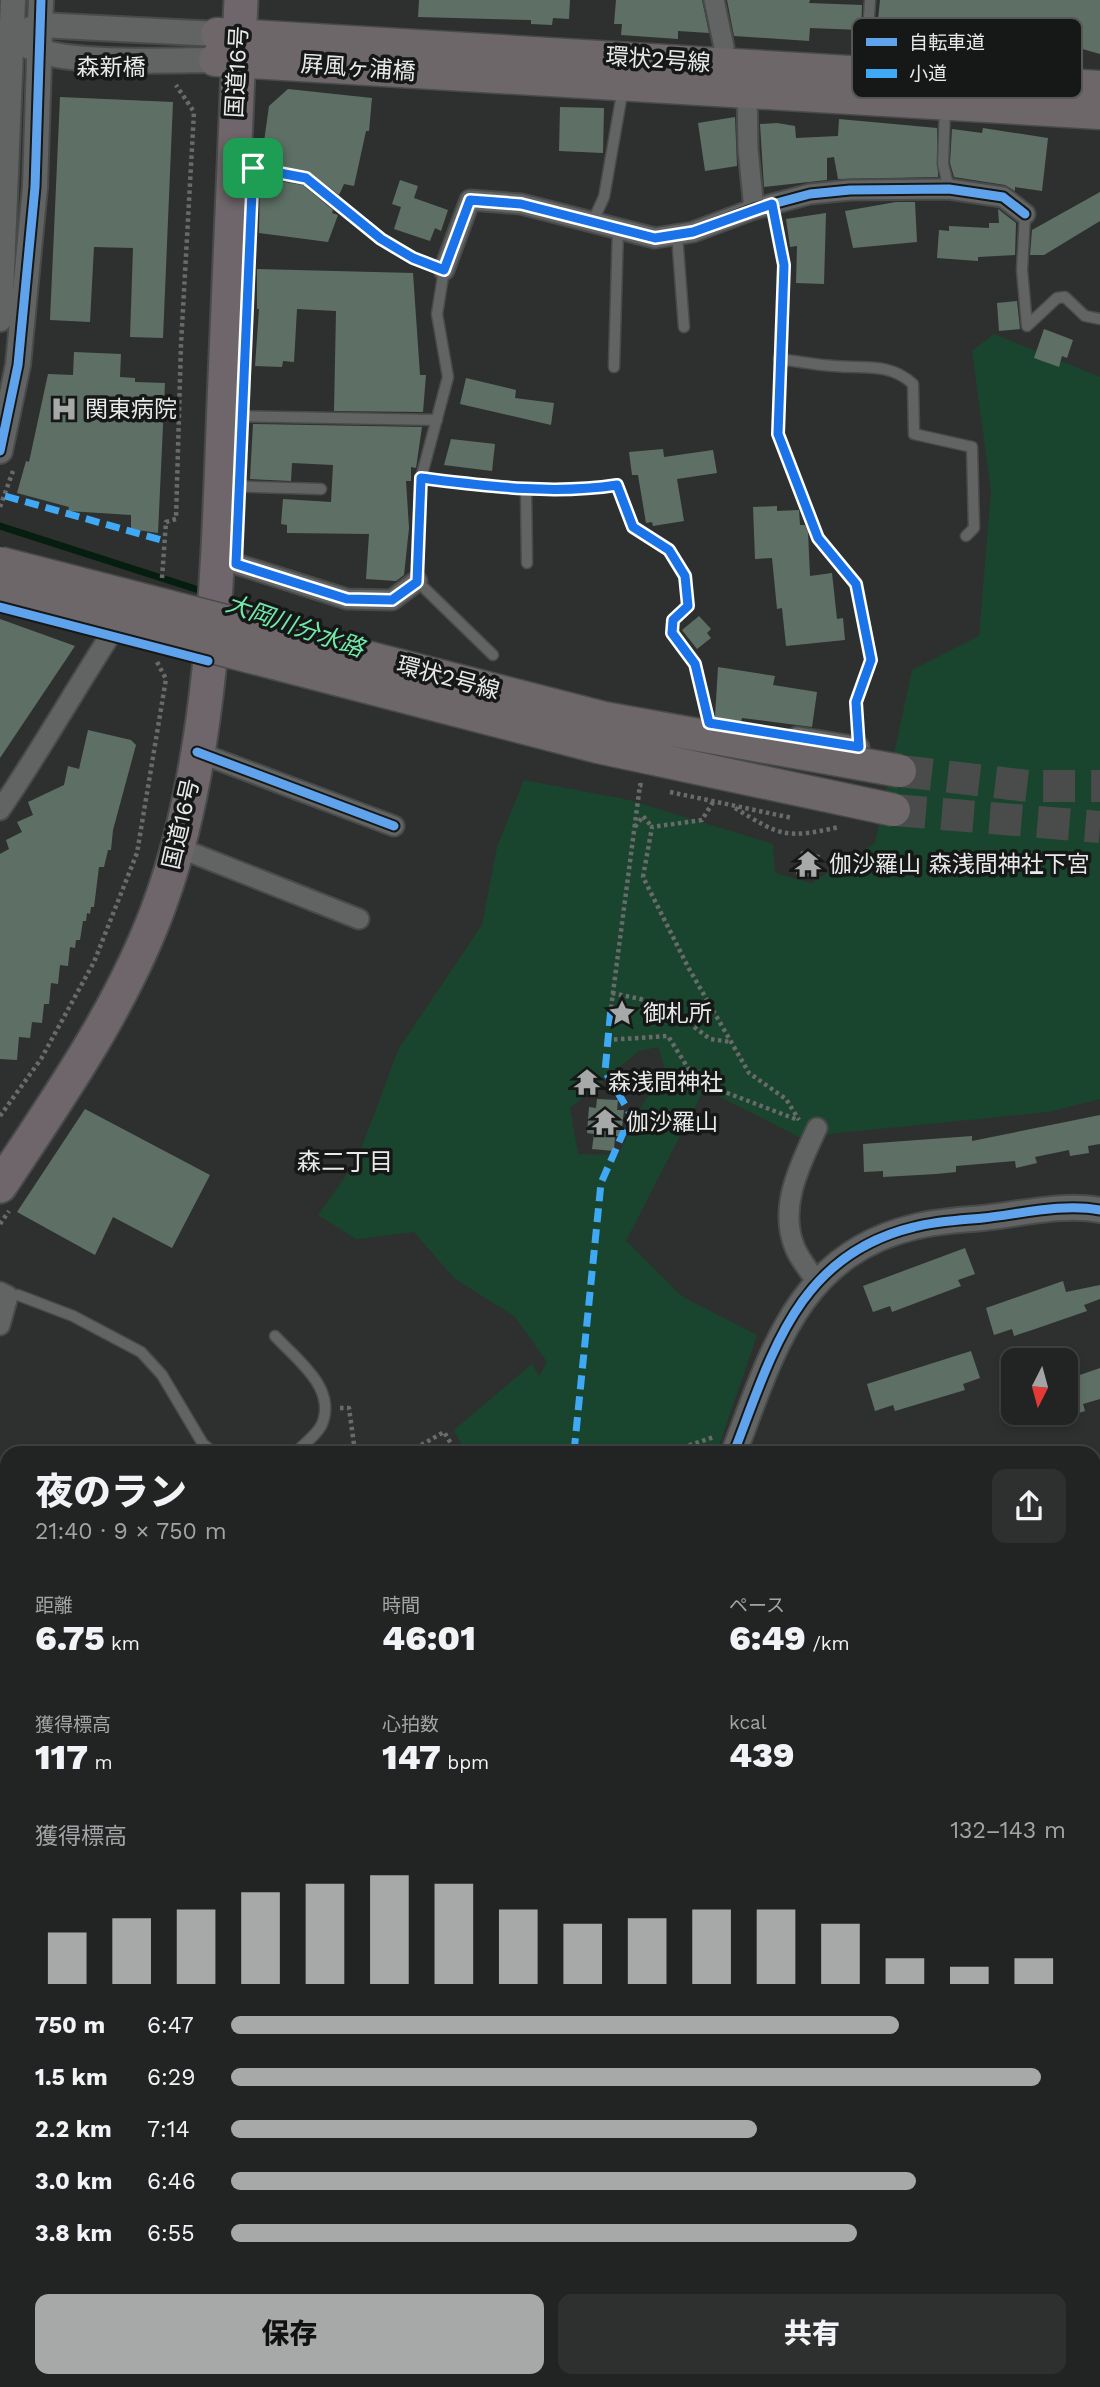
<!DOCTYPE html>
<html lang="ja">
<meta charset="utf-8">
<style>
body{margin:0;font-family:"Work Sans","Noto Sans JP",sans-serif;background:#2e3030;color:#f1f3f6;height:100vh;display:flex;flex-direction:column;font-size:26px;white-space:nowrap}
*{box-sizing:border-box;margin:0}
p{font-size:23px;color:#a2a4a6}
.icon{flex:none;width:38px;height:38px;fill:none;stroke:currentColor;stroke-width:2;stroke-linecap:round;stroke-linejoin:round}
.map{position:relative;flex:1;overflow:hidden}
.drawer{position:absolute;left:0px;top:1446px;width:1101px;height:942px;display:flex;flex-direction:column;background:#222423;border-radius:21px 21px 0 0;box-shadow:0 4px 10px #0003,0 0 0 2px #3f4141}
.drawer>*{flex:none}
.needle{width:46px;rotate:186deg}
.buttons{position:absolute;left:1001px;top:1348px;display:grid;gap:14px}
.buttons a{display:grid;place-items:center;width:77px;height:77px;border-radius:14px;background:#222423;box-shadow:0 4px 10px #0003,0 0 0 2px #3f4141;font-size:35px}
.pin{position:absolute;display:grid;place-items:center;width:60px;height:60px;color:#fff;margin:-30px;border-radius:14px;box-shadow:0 4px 10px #0006}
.round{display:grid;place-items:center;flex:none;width:74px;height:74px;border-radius:14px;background:#2e3030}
.headline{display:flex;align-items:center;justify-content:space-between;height:119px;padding:0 35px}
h1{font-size:38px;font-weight:800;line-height:52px}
.figures{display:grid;grid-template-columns:repeat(3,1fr);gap:10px;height:119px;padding:7px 35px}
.figures div{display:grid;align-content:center}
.figures b{font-size:35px;font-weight:800}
.figures small{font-size:19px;font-weight:400}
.figures p{font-size:19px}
.chart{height:196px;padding:14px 35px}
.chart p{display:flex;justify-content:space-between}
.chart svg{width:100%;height:126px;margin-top:7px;stroke:#a6a9a7;stroke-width:6}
.primary-button{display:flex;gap:14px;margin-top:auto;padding:14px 35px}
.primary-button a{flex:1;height:80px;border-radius:14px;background:#a6a9a7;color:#111;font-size:28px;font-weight:800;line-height:80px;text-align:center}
.primary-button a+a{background:#2e3030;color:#f1f3f6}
ul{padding:0 35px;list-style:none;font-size:23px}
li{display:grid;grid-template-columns:112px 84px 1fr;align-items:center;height:52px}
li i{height:18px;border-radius:9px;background:#a6a9a7}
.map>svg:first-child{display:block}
.green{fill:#19452e;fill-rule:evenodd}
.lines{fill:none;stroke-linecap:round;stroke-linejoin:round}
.stream{stroke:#051e10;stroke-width:7}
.building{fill:#5e7066}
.primary-tunnel{stroke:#4a4c4b;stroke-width:32;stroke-dasharray:32 16;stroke-linecap:butt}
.service-casing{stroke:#494b4a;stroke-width:13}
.minor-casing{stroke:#494b4a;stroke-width:23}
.tertiary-casing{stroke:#494b4a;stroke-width:28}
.primary-casing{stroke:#494b4a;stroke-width:35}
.trunk-casing{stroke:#494b4a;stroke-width:37}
.path{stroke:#696b6a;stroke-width:4.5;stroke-dasharray:3.5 3.5;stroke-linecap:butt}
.service{stroke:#626463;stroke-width:10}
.minor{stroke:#626463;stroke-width:19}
.tertiary{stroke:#626463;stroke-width:24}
.primary{stroke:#6d676a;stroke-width:32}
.trunk{stroke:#6e666a;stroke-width:33}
.primary-bridge-casing{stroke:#494b4a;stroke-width:35;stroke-linecap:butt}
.primary-bridge{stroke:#6d676a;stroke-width:32}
.quiet{stroke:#3fa9f5;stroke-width:7;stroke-dasharray:14 7;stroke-linecap:butt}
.cycleway-casing{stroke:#161817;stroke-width:13}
.cycleway{stroke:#60a3ed;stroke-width:9}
.route-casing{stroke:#fff;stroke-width:14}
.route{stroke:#1a73e8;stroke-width:9}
.labels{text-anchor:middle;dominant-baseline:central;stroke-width:7;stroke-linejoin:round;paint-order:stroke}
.street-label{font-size:23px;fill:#e7eae8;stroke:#161817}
.poi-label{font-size:23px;fill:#e7eae8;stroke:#161817;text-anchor:start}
.water-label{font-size:24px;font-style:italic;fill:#70eaa8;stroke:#161817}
.neighbourhood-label{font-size:24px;fill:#e7eae8;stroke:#161817}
.key{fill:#161817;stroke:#555756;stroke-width:2}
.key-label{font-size:19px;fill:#e7eae8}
</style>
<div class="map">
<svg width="1100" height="2387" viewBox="0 0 1100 2387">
<rect width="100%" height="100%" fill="#2e302f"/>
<!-- green -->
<g class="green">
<path d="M994 334 1100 377V1099L1048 1112 799 1137 704 1089 626 1241 683 1297 757 1335 717 1452H466L454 1430 532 1364 539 1376 547 1362 515 1317 454 1278 414 1232 356 1239 318 1215 357 1160 399 1048 482 925 497 847 524 780 629 800 773 844 775 873 811 883 875 843 912 670 979 636 991 491 972 351ZM658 1047 667 1075 645 1100 618 1155 578 1154 570 1108 639 1051Z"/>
<path d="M0 1479 7 1480V1528L0 1526Z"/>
<path d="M0 2047 7 2050V2271L0 2267Z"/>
</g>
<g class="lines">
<!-- stream -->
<g class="stream">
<path d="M0 526 205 592"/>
<path d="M223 598 291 622"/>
</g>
</g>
<!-- building -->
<g class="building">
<path d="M419 0H570L569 19 553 18 552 25 531 24V20L418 17Z"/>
<path d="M616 0H702L709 33 678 31V39L621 35 622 24H614Z"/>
<path d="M727 0H810L809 3 862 5 861 30 810 28 809 41 734 36Z"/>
<path d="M880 0H1100V54L1065 44 1067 35 1025 30 1023 54 957 47 956 55 875 50Z"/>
<path d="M288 89 372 98 369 131H366L354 186 344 184 339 195 308 171 261 163 269 106Z"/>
<path d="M60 97 173 102 163 338 130 337 133 248 94 247 90 322 50 320Z"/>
<path d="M560 107 604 108 603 153 559 151Z"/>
<path d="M735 117 737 166 705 171 698 123Z"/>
<path d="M839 119 937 128 938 177 838 179 834 157 827 158V180L764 187 760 124 777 123 795 126 796 138 838 136Z"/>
<path d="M983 128 1048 138 1042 191 1015 187V191L1005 185 954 177 950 163 952 129 982 133Z"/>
<path d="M260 178 303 185 333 210 332 213 338 215 328 242 259 233Z"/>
<path d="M400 180 418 186 414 198 448 210 441 231 435 228 430 241 394 229 401 207 392 204Z"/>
<path d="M1100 192V221L1044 255H1030L1032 230Z"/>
<path d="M896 202H915L917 242 853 248 845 211Z"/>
<path d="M998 209 1016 223 1015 255 978 257V261L937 258 939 230 949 231V226L989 228V223H999Z"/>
<path d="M826 213 824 284 796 283 797 246 790 247 786 219Z"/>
<path d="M257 269 413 273 420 375H426L423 412 334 411 336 311 297 309 294 362 283 361 282 367 255 366 259 309H257Z"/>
<path d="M1017 301 1020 329 999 331 997 303Z"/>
<path d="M1044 329 1073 340 1067 358 1062 356 1059 367 1034 358Z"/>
<path d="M74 352 121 354 120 377 135 378V382L165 383 158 533 131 529V515L68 511 69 507 17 493 26 461 29 462 48 374 73 375Z"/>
<path d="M466 378 516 390 515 398 554 403 551 425 460 404Z"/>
<path d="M253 424 422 427 416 468 411 467V481H406L409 528 404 575 396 581 366 579 369 534 287 533V525L281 524 283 499 331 502 333 465 292 463 291 481 250 479Z"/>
<path d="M451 439 495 444 492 471 444 465Z"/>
<path d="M663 449 664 457 713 450 717 473 677 479 684 521 653 526 652 522 646 523 638 475H632L629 452Z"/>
<path d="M777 506V511L799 510 800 525H805L808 532 810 576 832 573 837 619 843 618 845 640 786 646 782 608 777 609 772 558 755 559 753 507Z"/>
<path d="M699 616 711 629 707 633 711 638 697 649 682 630Z"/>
<path d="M0 619 75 646 0 758Z"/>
<path d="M718 667 775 676 773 685 817 692 812 727 742 718 741 722 715 717Z"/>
<path d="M88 730 131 740 136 745 113 830 111 850H108L104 867H99L94 907H91L90 914 87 913 86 921H83L80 940H76L75 948 70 947 68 966 60 965 58 984 51 983 49 1004H44L42 1023 32 1022 30 1038 19 1037 17 1060 0 1059V854L9 849 6 840 22 832 17 822 33 815 28 802 64 785 68 766 79 769Z"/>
<path d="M801 851 820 855 815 878 796 874Z"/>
<path d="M597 1099 618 1100 617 1110H624L621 1136H615L614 1151 592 1149 594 1134 587 1133 589 1107 596 1108Z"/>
<path d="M85 1109 210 1175 172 1248 113 1217 95 1255 17 1212Z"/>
<path d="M1100 1115V1144L1088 1146 1089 1153 1070 1156 1069 1150 1035 1157 1037 1163 1016 1168 1015 1161 956 1166V1172L936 1174 883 1177V1171L864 1172 863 1144 972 1136V1141Z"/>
<path d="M965 1248 975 1274 958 1280 961 1286 892 1312 890 1306 873 1312 863 1286Z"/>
<path d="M1063 1281 1066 1292 1100 1285V1299L1084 1305 1087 1311 1035 1329 1014 1336 1012 1329 994 1335 986 1308Z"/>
<path d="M971 1351 980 1378 963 1384 965 1390 895 1411 893 1405 875 1411 867 1384Z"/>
<path d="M1066 1363H1070L1074 1377 1100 1368V1399L1083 1404 1085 1411 1066 1417Z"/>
</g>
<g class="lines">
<!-- primary-tunnel -->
<g class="primary-tunnel">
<path d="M900 771 1028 786H1100"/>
<path d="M894 810 1100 827"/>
</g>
<defs>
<g id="service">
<path d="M866 69 870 0"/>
<path d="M945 107 943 164 949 189"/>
<path d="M240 167 306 178 381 239 413 258 444 270 437 314 448 377 421 478 417 581 493 655"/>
<path d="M772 204 784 265 778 434 818 538 857 584 871 660 856 702 858 750"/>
<path d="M1025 214 1022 270 1027 326 1057 298 1065 297 1085 316 1100 319"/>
<path d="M592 223 604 197 623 88"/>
<path d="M677 235 684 327"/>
<path d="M779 359C797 361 816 365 834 366 863 369 889 362 913 384L914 434 972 447 974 528 966 536"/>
<path d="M614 367 618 229"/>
<path d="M227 416 437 420"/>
<path d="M421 478C487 486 551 495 617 485L633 527 669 550 686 576 688 606 673 620 672 633"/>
<path d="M224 486 321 489"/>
<path d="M526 490 527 563"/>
<path d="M705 708 709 723"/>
<path d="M8 1296 18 1295 73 1316 141 1352 162 1375 203 1444 213 1452"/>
<path d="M275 1336C296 1359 337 1388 322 1424 318 1434 304 1444 296 1452"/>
</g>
<g id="minor">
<path d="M714 0 724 47 721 64"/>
<path d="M747 91 748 149 754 209"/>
<path d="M444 270 470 200 521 204 655 238 693 232 754 209 810 194 850 190 949 189 1003 197 1025 214"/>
<path d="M217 558 347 599 392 600 417 581"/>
<path d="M797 737 859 747"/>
<path d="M197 752 394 826"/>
<path d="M0 810C39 753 73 693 111 634"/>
<path d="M177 847 359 919"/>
<path d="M816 1281C809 1270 800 1260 795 1248 778 1207 800 1165 817 1128"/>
<path d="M0 1292 8 1296 0 1325"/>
<path d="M0 1700 7 1705"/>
<path d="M0 1956 7 1943"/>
<path d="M1094 2000 1100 2005"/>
</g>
<g id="tertiary">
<path d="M26 31 40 25 217 34"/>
<path d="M26 45C59 66 172 60 215 60"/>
<path d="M0 319 13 0"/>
<path d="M0 451 18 365 35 187 41 0"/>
<path d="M734 1452C772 1354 797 1255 914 1227 936 1221 960 1220 983 1218 1020 1214 1063 1203 1100 1210"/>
<path d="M1094 1705 1100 1702"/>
<path d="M927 2380 928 2387"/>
</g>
<g id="primary">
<path d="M217 34 1100 87"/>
<path d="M215 60 1100 113"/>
</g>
<path id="trunk" d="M0 1186C61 1094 127 1000 163 895 215 747 218 559 224 403 229 269 236 134 241 0"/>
</defs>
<!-- service casing -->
<use href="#service" class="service-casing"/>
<!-- minor casing -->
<use href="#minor" class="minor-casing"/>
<!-- tertiary casing -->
<use href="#tertiary" class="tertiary-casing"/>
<!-- primary casing -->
<use href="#primary" class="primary-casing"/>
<!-- trunk casing -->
<use href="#trunk" class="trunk-casing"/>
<!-- path -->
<g class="path">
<path d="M0 507 13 471"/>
<path d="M162 578 166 522 176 519 181 345 194 112 176 85"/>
<path d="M681 645 695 664 702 694"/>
<path d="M670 792 792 818"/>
<path d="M713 802 702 820 652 827 643 877 688 967 749 1073 786 1099 799 1120"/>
<path d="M735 808C780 836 786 839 839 827"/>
<path d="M635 827 643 816 652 827"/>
<path d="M612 993 664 1004 710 1039 731 1042"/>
<path d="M611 1008 640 785 645 786"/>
<path d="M607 1040 668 1036 696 1081 798 1120"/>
<path d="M0 1116 41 1059 94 962 137 853 166 679 156 660"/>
<path d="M0 1224 9 1211"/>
<path d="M340 1408H349L355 1452"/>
<path d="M409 1452 444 1432 456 1452"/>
<path d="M669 1452 714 1437"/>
<path d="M0 2244 7 2248"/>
<path d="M404 2380 405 2387"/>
<path d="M740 2380V2387"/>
</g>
<!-- service -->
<use href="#service" class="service"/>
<!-- minor -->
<use href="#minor" class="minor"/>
<!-- tertiary -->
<use href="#tertiary" class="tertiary"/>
<!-- primary -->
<use href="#primary" class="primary"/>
<!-- trunk -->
<use href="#trunk" class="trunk"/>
<defs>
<g id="primary-bridge">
<path d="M0 563 604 718 900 771"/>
<path d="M0 592 598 747 894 810"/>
</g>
</defs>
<!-- primary-bridge casing -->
<use href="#primary-bridge" class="primary-bridge-casing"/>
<!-- primary-bridge -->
<use href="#primary-bridge" class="primary-bridge"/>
<!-- quiet -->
<g class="quiet">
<path d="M5 496 165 541"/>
<path d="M574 1452 601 1183 631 1115 605 1071 611 1008"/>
</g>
<defs>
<g id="cycleway">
<path d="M444 270 470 200 521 204 655 238 693 232 754 209 810 194 850 190 949 189 1003 197 1025 214"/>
<path d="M0 451 18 365 35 187 41 0"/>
<path d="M0 607 208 661"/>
<path d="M709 723 859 747"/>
<path d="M197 752 394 826"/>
<path d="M734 1452C772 1354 797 1255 914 1227 936 1221 960 1220 983 1218 1020 1214 1063 1203 1100 1210"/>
</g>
</defs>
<!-- cycleway casing -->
<use href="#cycleway" class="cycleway-casing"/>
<!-- cycleway -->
<use href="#cycleway" class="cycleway"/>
</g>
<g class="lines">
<defs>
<path id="route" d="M253 168 306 178 381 239 413 258 444 270 470 200 521 204 655 238 693 232 772 204 784 265 778 434 818 538 856 584 871 660 856 702 859 747 709 723 695 664 672 633 673 620 688 606 685 576 669 550 633 527 617 485C551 495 487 486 421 478L417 582 392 600 347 599 236 564Z"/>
</defs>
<!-- route casing -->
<use href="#route" class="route-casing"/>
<!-- route -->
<use href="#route" class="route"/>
</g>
<!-- icons -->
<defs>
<symbol id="hospital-bare" viewBox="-9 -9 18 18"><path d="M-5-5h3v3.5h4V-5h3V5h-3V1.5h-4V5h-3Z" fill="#a6a9a7" stroke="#161817" stroke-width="2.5" paint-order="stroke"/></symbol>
<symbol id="temple-bare" viewBox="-9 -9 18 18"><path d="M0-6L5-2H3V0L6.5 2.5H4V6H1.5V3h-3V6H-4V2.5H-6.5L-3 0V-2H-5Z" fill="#a6a9a7" stroke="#161817" stroke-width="2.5" paint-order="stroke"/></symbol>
<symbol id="sight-bare" viewBox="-9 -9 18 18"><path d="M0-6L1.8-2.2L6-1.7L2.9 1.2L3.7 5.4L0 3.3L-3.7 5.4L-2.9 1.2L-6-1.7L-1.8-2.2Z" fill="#a6a9a7" stroke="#161817" stroke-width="2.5" paint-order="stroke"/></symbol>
</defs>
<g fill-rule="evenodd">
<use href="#hospital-bare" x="45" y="390" width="38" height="38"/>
<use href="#temple-bare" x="789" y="845" width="38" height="38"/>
<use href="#sight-bare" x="603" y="994" width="38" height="38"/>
<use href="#temple-bare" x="568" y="1063" width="38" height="38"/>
<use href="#temple-bare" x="586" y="1103" width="38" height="38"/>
</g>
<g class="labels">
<!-- street labels -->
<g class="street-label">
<text transform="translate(658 60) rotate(4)">環状2号線</text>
<text x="111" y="67">森新橋</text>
<text transform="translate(358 68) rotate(4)">屛風ヶ浦橋</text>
<text transform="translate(237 72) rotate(-87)">国道16号</text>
<text transform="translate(448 678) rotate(15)">環状2号線</text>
<text transform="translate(181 824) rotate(-77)">国道16号</text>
</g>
<!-- poi labels -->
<g class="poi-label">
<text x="85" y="409">関東病院</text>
<text x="829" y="864">伽沙羅山 森浅間神社下宮</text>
<text x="643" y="1013">御札所</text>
<text x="608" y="1082">森浅間神社</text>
<text x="626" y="1122">伽沙羅山</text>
</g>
<!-- water labels -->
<g class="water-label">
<text transform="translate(295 626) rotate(19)">大岡川分水路</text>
</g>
<!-- neighbourhood labels -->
<g class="neighbourhood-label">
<text x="345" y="1162">森二丁目</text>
</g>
</g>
<!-- legend -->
<rect x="852" y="18" width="230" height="80" rx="10" class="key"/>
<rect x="866" y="38" width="31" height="8" fill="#60a3ed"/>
<rect x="866" y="69" width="31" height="9" fill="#3fa9f5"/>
<g class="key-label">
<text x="909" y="49">自転車道</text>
<text x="909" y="80">小道</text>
</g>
</svg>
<div class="buttons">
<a><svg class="needle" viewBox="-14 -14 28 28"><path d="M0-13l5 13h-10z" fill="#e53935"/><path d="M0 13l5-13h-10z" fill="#a2a4a6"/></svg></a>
</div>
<div class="pin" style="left:253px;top:168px;background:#1e9e55"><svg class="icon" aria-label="arrive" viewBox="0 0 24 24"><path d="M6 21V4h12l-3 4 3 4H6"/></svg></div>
<section class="drawer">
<div class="headline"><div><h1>夜のラン</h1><p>21:40 · 9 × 750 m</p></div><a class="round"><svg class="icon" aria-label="share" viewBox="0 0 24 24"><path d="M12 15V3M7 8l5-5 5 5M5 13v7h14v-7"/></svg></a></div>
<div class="figures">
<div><p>距離</p><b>6.75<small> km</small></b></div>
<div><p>時間</p><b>46:01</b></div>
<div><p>ペース</p><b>6:49<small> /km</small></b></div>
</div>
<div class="figures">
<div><p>獲得標高</p><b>117<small> m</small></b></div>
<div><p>心拍数</p><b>147<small> bpm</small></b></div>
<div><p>kcal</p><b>439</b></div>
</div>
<div class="chart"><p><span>獲得標高</span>132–143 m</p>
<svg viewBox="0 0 160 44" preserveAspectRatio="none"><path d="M5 44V26M15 44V21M25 44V18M35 44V12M45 44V9M55 44V6M65 44V9M75 44V18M85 44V23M95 44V21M105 44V18M115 44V18M125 44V23M135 44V35M145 44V38M155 44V35"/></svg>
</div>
<ul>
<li><b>750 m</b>6:47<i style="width:80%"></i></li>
<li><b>1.5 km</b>6:29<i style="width:97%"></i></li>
<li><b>2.2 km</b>7:14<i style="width:63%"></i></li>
<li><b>3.0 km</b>6:46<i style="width:82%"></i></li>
<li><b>3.8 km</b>6:55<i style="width:75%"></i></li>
</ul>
<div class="primary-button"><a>保存</a><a>共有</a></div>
</section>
</div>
